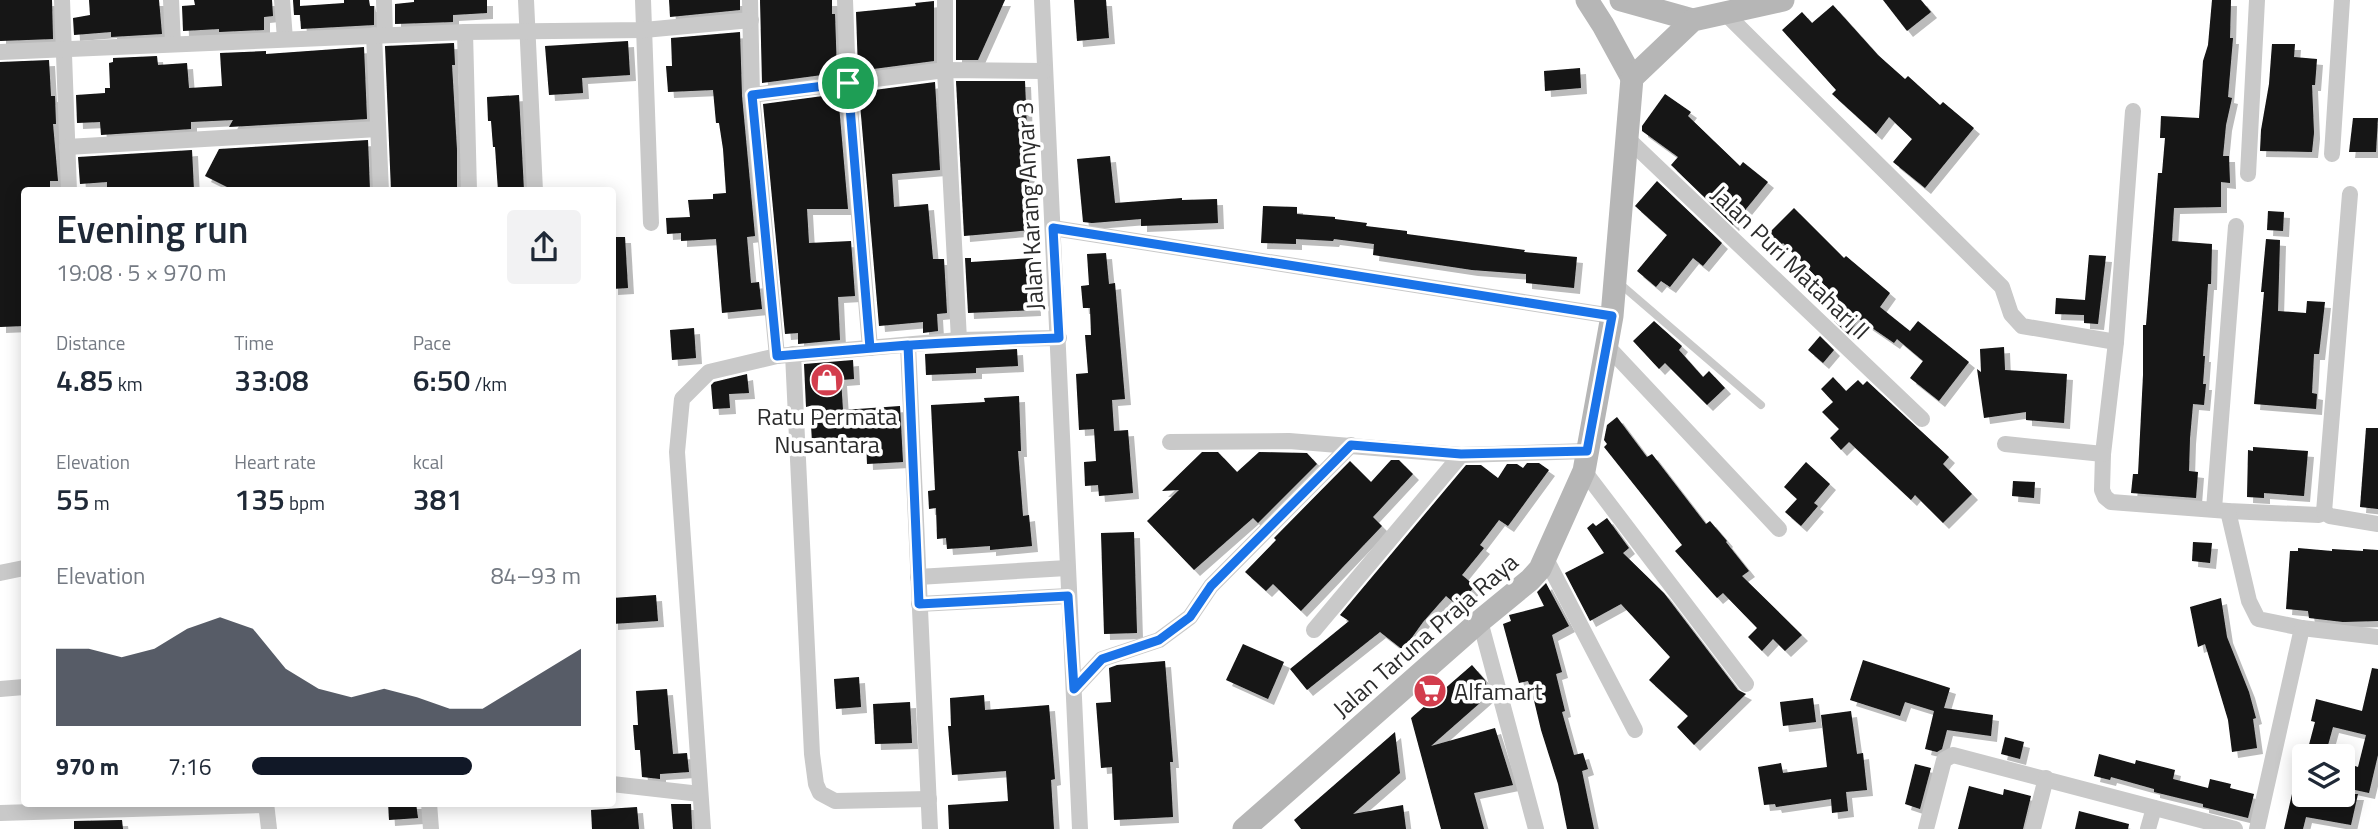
<!DOCTYPE html>
<meta charset="utf-8">
<style>
body{margin:0;font-family:"Titillium Web",sans-serif;background:#f2f2f3;color:#1f2937;height:100vh;display:flex;flex-direction:column;font-size:26px;white-space:nowrap}
*{box-sizing:border-box;margin:0}
p{font-size:23px;color:#747a83}
.icon{flex:none;width:38px;height:38px;fill:none;stroke:currentColor;stroke-width:2;stroke-linecap:round;stroke-linejoin:round}
.map{position:relative;flex:1;overflow:hidden}
.details{position:absolute;left:21px;top:187px;width:595px;height:620px;display:flex;flex-direction:column;background:#fff;border-radius:7px;box-shadow:0 4px 18px #0003}
.details>*{flex:none}
.fabs{position:absolute;left:2292px;top:744px;display:grid;gap:14px}
.fabs a{display:grid;place-items:center;width:63px;height:63px;border-radius:7px;background:#fff;box-shadow:0 4px 18px #0003;font-size:35px}
.pin{position:absolute;display:grid;place-items:center;width:60px;height:60px;color:#fff;margin:-30px;border:4px solid #fff;border-radius:50%;box-shadow:0 2px 7px #0007}
.round{display:grid;place-items:center;flex:none;width:74px;height:74px;border-radius:7px;background:#f2f2f3}
.overview{display:flex;align-items:center;justify-content:space-between;height:119px;padding:0 35px}
h1{font-size:38px;font-weight:600;line-height:52px}
.figures{display:grid;grid-template-columns:repeat(3,1fr);gap:10px;height:119px;padding:7px 35px}
.figures div{display:grid;align-content:center}
.figures b{font-size:30px;font-weight:600}
.figures small{font-size:19px;font-weight:400}
.figures p{font-size:19px}
.chart{height:196px;padding:14px 35px}
.chart p{display:flex;justify-content:space-between}
.chart svg{width:100%;height:126px;margin-top:7px;fill:#111827;opacity:.7}
ul{padding:0 35px;list-style:none;font-size:23px}
li{display:grid;grid-template-columns:112px 84px 1fr;align-items:center;height:52px}
li i{height:18px;border-radius:9px;background:#111827}
.map>svg:first-child{display:block}
.building{fill:#131313;filter:url(#shadow)}
.lines{fill:none;stroke-linecap:round;stroke-linejoin:round}
.lane{stroke:#c9c9c9;stroke-width:8}
.street{stroke:#c9c9c9;stroke-width:16}
.secondary{stroke:#b6b6b6;stroke-width:23}
.route-casing{stroke:#fff;stroke-width:14}
.route{stroke:#1a73e8;stroke-width:9}
.labels{text-anchor:middle;dominant-baseline:central;stroke-width:7;stroke-linejoin:round;paint-order:stroke}
.street-label{font-size:24px;fill:#2c2c2c;stroke:#fff}
.poi-label{font-size:24px;fill:#2c2c2c;stroke:#fff}
</style>
<div class="map">
<svg width="2378" height="829" viewBox="0 0 2378 829">
<defs>
<filter id="shadow"><feDropShadow dx="6" dy="6" stdDeviation="0" flood-color="#0004"/></filter>
</defs>
<rect width="100%" height="100%" fill="#fff"/>
<!-- building -->
<g class="building">
<path d="M0 0H52L53 39 0 41Z"/>
<path d="M89 0H159L162 34 111 37V32L74 35 73 18 90 15Z"/>
<path d="M194 0H272L273 16 264 17V30L219 32V29L183 31 182 6 195 5Z"/>
<path d="M293 0H300V6L344 3V0H369L370 6H374V25L301 29 300 15H294Z"/>
<path d="M414 0H487V13L453 15V22L395 24V4L414 2Z"/>
<path d="M669 0H740V10L670 17Z"/>
<path d="M760 0H832V14H835L837 73 762 83Z"/>
<path d="M956 0H1005L978 60H956Z"/>
<path d="M1074 0H1106L1109 38 1077 41Z"/>
<path d="M1883 0H1921L1931 12 1907 31Z"/>
<path d="M2212 0H2231L2230 38H2233L2228 97 2232 98 2226 125 2223 156H2229L2230 183 2221 182V207L2174 208 2172 241 2212 244 2211 284H2208L2203 356H2205L2203 384H2206L2204 405 2193 404 2190 438 2189 471 2198 472 2196 498 2131 493 2133 474H2138L2143 375V325H2146L2158 173H2162L2165 138H2160L2161 116 2199 118 2203 61 2208 45Z"/>
<path d="M934 1V61L858 71 856 12 916 6 915 3Z"/>
<path d="M1833 5 1878 55 1905 79 1908 76 1940 105 1943 102 1974 128 1925 188 1893 162 1912 139 1889 117 1876 134 1832 94 1836 90 1782 30 1802 12 1812 23Z"/>
<path d="M740 32 742 96 755 236 747 237 751 283 759 282 762 309 722 313 716 239 681 241V233L667 234 666 218 690 217 688 200 713 199V194L726 193 723 149 719 123H716L713 90 668 92 666 66H672L671 38Z"/>
<path d="M628 41 630 75 582 78 583 93 549 95 545 46Z"/>
<path d="M454 43 455 65H452L457 150V191H391L385 46Z"/>
<path d="M2272 44H2295L2294 57 2317 59 2315 85H2312L2314 133 2312 152 2260 151 2261 130 2269 84Z"/>
<path d="M364 47 367 119 229 127 233 120 191 122V129L101 135 100 122 77 123 76 95 105 93V88H110L109 63 113 62V58L157 56 158 65 187 63 189 88 222 86 220 53 266 51V54Z"/>
<path d="M49 60 51 96H55L56 124H53L58 181H50V191H24V326L0 327V62Z"/>
<path d="M1580 68 1581 88 1545 91 1544 71Z"/>
<path d="M956 81H1025L1031 230 964 236Z"/>
<path d="M935 82 940 170 892 174 894 207 928 204 933 259H944L947 313 937 314 938 331 923 333V322L879 326 859 92Z"/>
<path d="M838 94 848 209H807L809 243 851 241 855 296 838 297 840 340 798 344V333L785 334 763 104Z"/>
<path d="M1665 94 1691 112 1688 116 1740 166 1743 162 1768 182 1733 225 1671 165 1678 157 1642 131V126Z"/>
<path d="M519 95 524 191H498L495 147H493L491 121H488L487 97Z"/>
<path d="M2353 118H2378L2376 152H2349Z"/>
<path d="M368 140 370 191H235L205 176 219 149Z"/>
<path d="M192 150 194 191H107V182L80 184 78 157Z"/>
<path d="M1110 156 1115 203 1182 198V200L1217 199 1218 223 1141 226V219L1092 223 1083 222 1077 159Z"/>
<path d="M1657 181 1722 243 1703 266 1693 258 1670 287 1661 281 1656 287 1637 271 1667 235 1635 206Z"/>
<path d="M1263 206 1297 207V214L1335 217V219L1367 223 1366 226 1407 231V234L1525 250 1524 252 1577 257 1574 288 1526 283V274L1472 270 1373 255 1374 244 1334 239 1333 241 1296 239V244L1261 243Z"/>
<path d="M1794 208 1844 258 1846 256 1890 293 1880 307 1910 331 1918 321 1969 362 1939 401 1910 378 1923 361 1897 339 1894 343 1859 319 1848 334 1834 321 1841 312 1827 301 1833 294 1783 243 1774 253 1761 241Z"/>
<path d="M2268 211 2284 212 2283 231 2267 230Z"/>
<path d="M612 237H625L628 288 612 289Z"/>
<path d="M2266 239 2280 240 2278 311 2306 313 2307 301 2325 302 2319 354H2314L2312 393 2317 394 2316 409 2254 404 2264 292H2261Z"/>
<path d="M1106 253 1109 284 1115 283 1125 399 1112 400 1114 431 1128 430 1133 493 1099 496 1098 485 1085 486 1084 462 1096 461 1094 429 1079 430 1076 374 1088 373 1085 335H1091L1090 308H1083L1081 286 1089 285 1087 254Z"/>
<path d="M2089 255 2106 256 2098 324 2084 323V315L2055 314 2056 298 2085 300Z"/>
<path d="M965 258H971V262L1033 258 1035 310 968 313Z"/>
<path d="M1654 321 1682 346 1679 350 1703 377 1709 371 1725 388 1707 405 1665 363 1659 369 1633 341Z"/>
<path d="M694 328 696 358 672 360 670 330Z"/>
<path d="M1820 336 1834 350 1823 363 1808 350Z"/>
<path d="M2004 347 2005 370 2067 374 2064 423 2026 420V412L1984 418 1977 369 1981 372 1980 349Z"/>
<path d="M1017 349 1018 366 976 368V373L926 375 925 354Z"/>
<path d="M853 360 854 379 841 380 843 410 900 406 903 462 867 464 866 440 812 443 810 406 806 407 804 364Z"/>
<path d="M747 374 749 393 729 394 730 408 713 409 711 385 714 382Z"/>
<path d="M1833 377 1846 391 1858 380 1863 385 1867 381 1949 457 1943 464 1972 494 1943 523 1915 495 1911 500 1849 442 1841 450 1830 438 1839 429 1822 412 1833 402 1821 389Z"/>
<path d="M1019 396 1021 451H1018L1023 516 1029 515 1032 546 990 550V546L947 549 946 538 937 539 936 508 929 509 928 491 935 490 931 405 985 402 984 398Z"/>
<path d="M1617 417 1647 457 1652 454 1706 524 1710 521 1727 541 1726 542 1749 571 1742 576 1802 635 1785 651 1773 639 1762 651 1748 637 1757 628 1723 593 1717 598 1675 551 1682 545 1604 447 1607 444 1604 440 1607 425Z"/>
<path d="M2366 428H2378V509L2360 507Z"/>
<path d="M2253 447 2308 451 2304 496 2264 493V498L2247 497 2248 450 2253 451Z"/>
<path d="M1202 452H1218L1237 472 1259 452 1307 453 1317 464 1258 523 1253 518 1194 570 1147 521 1179 490 1162 491Z"/>
<path d="M1391 460H1399L1413 474 1373 517 1382 526 1301 611 1273 584 1266 591 1245 572 1276 540 1274 538 1350 461 1371 482Z"/>
<path d="M1806 462 1830 484 1814 503 1818 506 1801 526 1785 512 1797 499 1784 487Z"/>
<path d="M1527 463H1539L1549 470 1508 526 1499 520 1480 545 1484 548 1462 575 1475 586 1458 606 1446 596 1423 622 1403 650 1380 632 1307 690 1290 669 1349 621 1340 615 1466 465H1481L1498 478 1507 464H1517L1523 468Z"/>
<path d="M2013 481 2035 482 2034 498 2012 496Z"/>
<path d="M1607 518 1629 548 1623 553 1664 593 1738 690 1746 694 1694 745 1677 727 1688 716 1649 680 1670 657 1621 604 1590 621 1565 573 1604 553 1587 528 1593 523 1596 526Z"/>
<path d="M1134 532 1137 633 1104 634 1101 533Z"/>
<path d="M2193 542 2212 543 2210 563 2192 561Z"/>
<path d="M2298 548 2332 551V549L2363 551V549L2378 550V621L2343 622 2309 618 2308 611 2286 609 2290 551H2298Z"/>
<path d="M1546 583 1569 626 1552 635 1562 672 1556 674 1565 711 1562 712 1574 755 1583 753 1588 769 1582 771 1594 829H1567L1558 784 1541 730 1532 692 1528 681 1519 683 1503 624 1511 621 1509 615 1544 606 1537 592Z"/>
<path d="M656 595 658 621 612 624V598Z"/>
<path d="M2221 598 2227 637 2249 692 2256 718 2253 719 2257 748 2232 752 2228 720 2222 700 2205 644 2198 647 2190 607Z"/>
<path d="M1243 644 1284 662 1268 699 1226 680Z"/>
<path d="M1863 660 1950 688 1944 708 1993 715 1991 736 1947 730 1942 749 1937 752 1925 749 1934 711 1905 702 1900 716 1850 700Z"/>
<path d="M1165 661 1173 762H1170L1173 817 1114 820 1112 767 1101 768 1096 703 1111 702 1109 668 1117 665Z"/>
<path d="M1472 665 1485 680 1489 695 1431 746 1495 728 1513 785 1474 793 1484 829H1441L1411 718Z"/>
<path d="M2372 668 2378 669V755L2369 793 2346 788 2352 765 2358 767 2366 735 2333 727 2325 756H2306L2315 722 2311 721 2316 699 2362 711Z"/>
<path d="M859 677 861 707 836 709 834 679Z"/>
<path d="M667 689 673 754 687 753 689 772 660 774V779L642 777 640 750H635L633 725H638L636 691Z"/>
<path d="M984 695 985 710 1049 705 1055 779 1051 780 1054 829H949L948 805 1008 801 1006 771 952 775 948 726H951L950 698Z"/>
<path d="M1813 698 1816 722 1783 726 1780 702Z"/>
<path d="M910 702 912 743 875 744 873 704Z"/>
<path d="M1851 711 1857 754 1863 753 1867 790 1846 792 1848 811 1832 813 1831 799 1776 807 1775 804 1764 805 1758 767 1781 763 1783 773 1827 767 1821 715Z"/>
<path d="M1395 732 1400 773 1353 814 1403 805 1406 829H1301L1294 820Z"/>
<path d="M2005 737 2024 742 2020 759 2001 754Z"/>
<path d="M2099 754 2135 764 2136 760 2175 770 2173 779 2208 788 2210 779 2231 784 2230 788 2254 794 2248 818 2203 807V804L2154 792V789L2111 777 2110 780 2094 776Z"/>
<path d="M1915 764 1931 768 1920 809 1905 804Z"/>
<path d="M1969 786 2003 795 2004 789 2031 796 2023 829H1958Z"/>
<path d="M2292 794H2358L2351 825 2306 817 2303 829H2284Z"/>
<path d="M388 803H416L418 818 389 820Z"/>
<path d="M671 804H691L692 829H673Z"/>
<path d="M637 807 639 829H592L591 810Z"/>
<path d="M2079 811 2129 824 2128 829H2075Z"/>
<path d="M122 820 123 829H74V821Z"/>
</g>
<g class="lines">
<!-- lane -->
<path class="lane" d="M1619 283 1761 405"/>
<!-- street -->
<g class="street">
<path d="M62 0 69 191"/>
<path d="M171 0 173 44"/>
<path d="M282 0 285 39"/>
<path d="M384 0 385 35"/>
<path d="M526 0 535 191"/>
<path d="M643 0 651 223"/>
<path d="M750 0 752 95 777 356 959 340 1059 338"/>
<path d="M845 0 848 83 870 348"/>
<path d="M945 0V70L959 340"/>
<path d="M1042 0 1080 829"/>
<path d="M1725 13 2002 287 2011 314 2022 326 2116 342"/>
<path d="M465 32 469 191"/>
<path d="M374 35 381 191"/>
<path d="M0 52 465 32 644 30 751 20"/>
<path d="M752 95 945 70 1044 71"/>
<path d="M2133 111 2116 342 2103 454 2102 490 2105 497 2111 502 2228 511 2319 515 2324 512 2350 194"/>
<path d="M1628 139 1922 419"/>
<path d="M67 147 378 129"/>
<path d="M2332 154 2342 0"/>
<path d="M2248 174 2257 0"/>
<path d="M1053 228 1612 316"/>
<path d="M908 345 930 829"/>
<path d="M1607 346 1779 529"/>
<path d="M793 354 812 754 816 784 820 793 835 801 929 799"/>
<path d="M1170 442 1289 441 1461 455 1587 451"/>
<path d="M2005 444 2103 454"/>
<path d="M1584 471 1746 684"/>
<path d="M2214 509 2236 226"/>
<path d="M2228 511 2249 601 2258 619 2302 628 2378 637"/>
<path d="M2324 512 2330 516 2378 524"/>
<path d="M1546 559 1635 730"/>
<path d="M0 573 24 568"/>
<path d="M918 577 1067 568"/>
<path d="M919 604 1068 596"/>
<path d="M1480 621 1536 829"/>
<path d="M1314 630 1461 455"/>
<path d="M0 689 24 687"/>
<path d="M1074 689 1102 659 1159 640 1190 617 1211 586 1351 445"/>
<path d="M612 784 700 794"/>
<path d="M266 803 269 829"/>
<path d="M429 803 431 829"/>
<path d="M0 813 266 805"/>
<path d="M703 829 677 452 682 399 709 372 777 356"/>
<path d="M1926 829 1944 760 1953 755 2235 829"/>
<path d="M2033 829 2046 778"/>
<path d="M2148 829 2154 808"/>
<path d="M2257 829 2302 628"/>
</g>
<!-- secondary -->
<g class="secondary">
<path d="M1587 0 1603 25 1632 78"/>
<path d="M1621 0 1693 20"/>
<path d="M1244 829 1480 621 1530 580 1540 569 1584 471 1612 316 1632 78 1693 20 1783 0"/>
</g>
</g>
<g class="lines">
<defs>
<path id="route" d="M848 83 870 348C933 343 995 340 1059 338L1053 228 1612 316 1587 451 1461 454 1351 445 1211 586 1190 617 1159 640 1102 659 1074 689 1068 596 919 604 908 345 777 356 752 95 848 83"/>
</defs>
<!-- route casing -->
<use href="#route" class="route-casing"/>
<!-- route -->
<use href="#route" class="route"/>
</g>
<!-- icons -->
<defs>
<symbol id="shop-disc" viewBox="-11 -11 22 22"><circle r="9.5" fill="#d33d4d" stroke="#fff"/><path d="M-5-2.5h2.3a2.7 3.5 0 0 1 5.4 0H5L5.5 6h-11ZM-1.5-2.5h3a1.5 2.3 0 0 0-3 0Z" fill="#fff"/></symbol>
<symbol id="supermarket-disc" viewBox="-11 -11 22 22"><circle r="9.5" fill="#d33d4d" stroke="#fff"/><path d="M-6-5.5h2.5l.6 2H6L4.5 2H-2.5L-4.4-4H-6ZM-1.5 3.2a1.3 1.3 0 1 0 .1 0ZM3 3.2a1.3 1.3 0 1 0 .1 0Z" fill="#fff"/></symbol>
</defs>
<g fill-rule="evenodd">
<use href="#shop-disc" x="808" y="361" width="38" height="38"/>
<use href="#supermarket-disc" x="1411" y="672" width="38" height="38"/>
</g>
<g class="labels">
<!-- street labels -->
<g class="street-label">
<text transform="translate(1029 206) rotate(-93)">Jalan Karang Anyar 3</text>
<text transform="translate(1791 262) rotate(44)">Jalan Puri Matahari II</text>
<text transform="translate(1425 635) rotate(-41)">Jalan Taruna Praja Raya</text>
</g>
<!-- poi labels -->
<g class="poi-label">
<text x="827" y="416">Ratu Permata<tspan x="827" dy="28">Nusantara</tspan></text>
<text x="1454" y="691" text-anchor="start">Alfamart</text>
</g>
</g>
</svg>
<div class="fabs">
<a><svg class="icon" aria-label="layers" viewBox="0 0 24 24"><path d="M12 4l9 5-9 5-9-5zM3 14l9 5 9-5"/></svg></a>
</div>
<div class="pin" style="left:848px;top:83px;background:#1e9e55"><svg class="icon" aria-label="arrive" viewBox="0 0 24 24"><path d="M6 21V4h12l-3 4 3 4H6"/></svg></div>
<section class="details">
<div class="overview"><div><h1>Evening run</h1><p>19:08 · 5 × 970 m</p></div><a class="round"><svg class="icon" aria-label="share" viewBox="0 0 24 24"><path d="M12 15V3M7 8l5-5 5 5M5 13v7h14v-7"/></svg></a></div>
<div class="figures">
<div><p>Distance</p><b>4.85<small> km</small></b></div>
<div><p>Time</p><b>33:08</b></div>
<div><p>Pace</p><b>6:50<small> /km</small></b></div>
</div>
<div class="figures">
<div><p>Elevation</p><b>55<small> m</small></b></div>
<div><p>Heart rate</p><b>135<small> bpm</small></b></div>
<div><p>kcal</p><b>381</b></div>
</div>
<div class="chart"><p><span>Elevation</span>84–93 m</p>
<svg viewBox="0 0 160 44" preserveAspectRatio="none"><path d="M0 44V17L10 17L20 20L30 17L40 10L50 6L60 10L70 24L80 31L90 34L100 31L110 34L120 38L130 38L140 31L150 24L160 17V44z"/></svg>
</div>
<ul>
<li><b>970 m</b>7:16<i style="width:67%"></i></li>
</ul>
</section>
</div>
